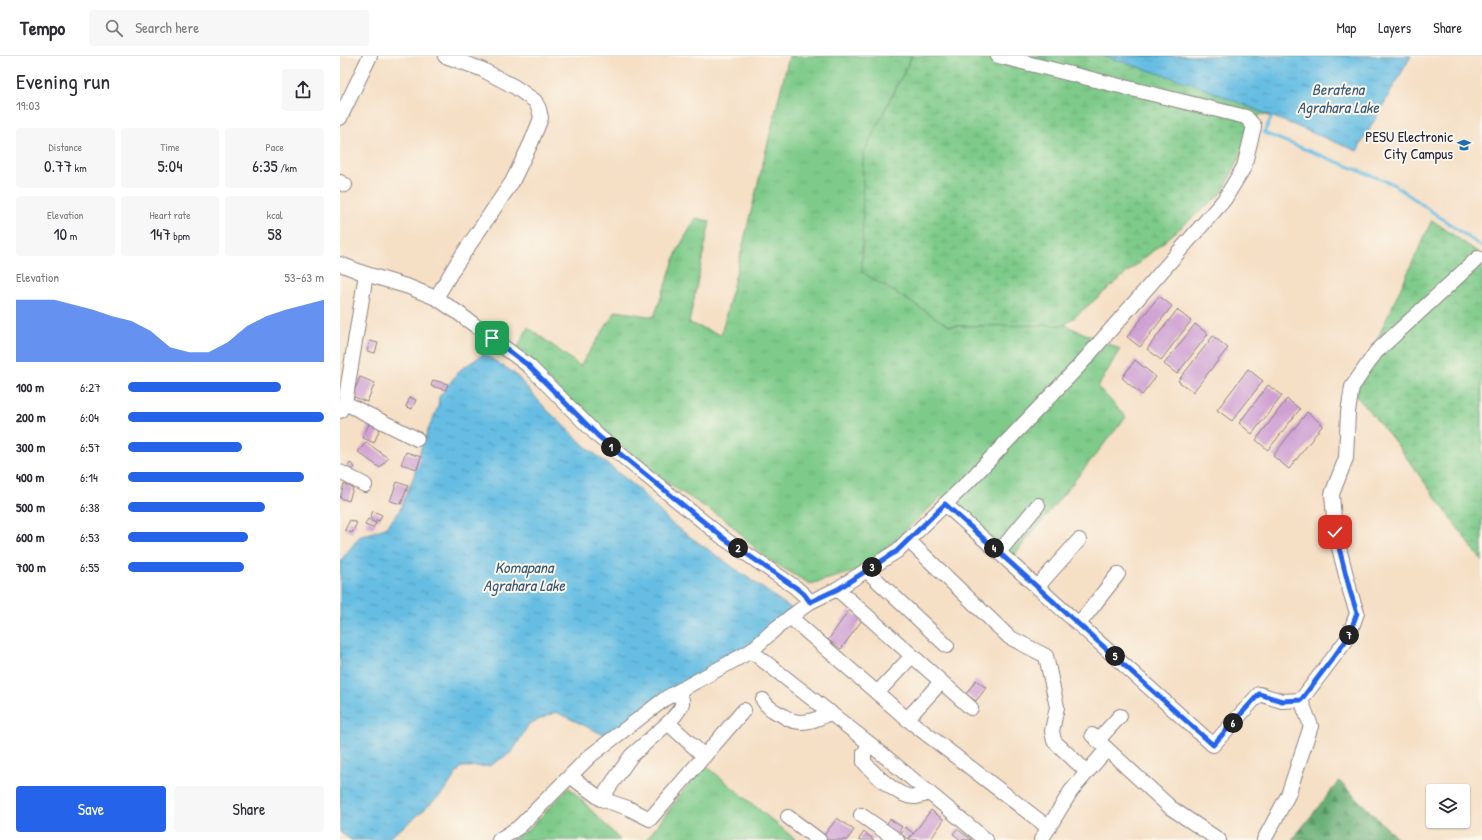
<!DOCTYPE html>
<meta charset="utf-8">
<style>
body{margin:0;font-family:"Patrick Hand",sans-serif;background:#f7f7f7;color:#2b2b33;height:100vh;display:flex;flex-direction:column;font-size:15px;white-space:nowrap}
*{box-sizing:border-box;margin:0}
p{font-size:13px;color:#7c7c81}
.icon{flex:none;width:22px;height:22px;fill:none;stroke:currentColor;stroke-width:2;stroke-linecap:round;stroke-linejoin:round}
.map{position:relative;flex:1;overflow:hidden}
.sheet{display:flex;flex-direction:column;background:#fff;width:340px}
.sheet>*{flex:none}
.tools{position:absolute;left:1086px;top:728px;display:grid;gap:8px}
.tools a{display:grid;place-items:center;width:44px;height:44px;border-radius:4px;background:#fff;box-shadow:0 1px 3px #0004;font-size:20px}
.pin{position:absolute;display:grid;place-items:center;width:34px;height:34px;color:#fff;margin:-17px;border-radius:8px;box-shadow:0 2px 6px #0006}
.km{position:absolute;width:20px;height:20px;margin:-10px;border-radius:50%;background:#222;color:#fff;font-size:11px;line-height:20px;text-align:center}
.round{display:grid;place-items:center;flex:none;width:42px;height:42px;border-radius:4px;background:#f7f7f7}
.summary{display:flex;align-items:center;justify-content:space-between;height:68px;padding:0 16px}
h1{font-size:22px;font-weight:600;line-height:30px}
.figures{display:grid;grid-template-columns:repeat(3,1fr);gap:6px;height:68px;padding:4px 16px}
.figures div{display:grid;align-content:center;border-radius:4px;background:#f7f7f7;text-align:center}
.figures b{font-size:17px;font-weight:600}
.figures small{font-size:11px;font-weight:400}
.figures p{font-size:11px}
.chart{height:112px;padding:8px 16px}
.chart p{display:flex;justify-content:space-between}
.chart svg{width:100%;height:72px;margin-top:4px;fill:#2563eb;opacity:.7}
.cta{display:flex;gap:8px;margin-top:auto;padding:8px 16px}
.cta a{flex:1;height:46px;border-radius:4px;background:#2563eb;color:#fff;font-size:16px;font-weight:600;line-height:46px;text-align:center}
.cta a+a{background:#f7f7f7;color:#2b2b33}
ul{padding:0 16px;list-style:none;font-size:13px}
li{display:grid;grid-template-columns:64px 48px 1fr;align-items:center;height:30px}
li i{height:10px;border-radius:5px;background:#2563eb}
header{display:flex;align-items:center;gap:24px;box-sizing:border-box;height:56px;padding:0 20px;background:#fff;border-bottom:1px solid #e1e1e2}
header strong{font-size:19px}
nav{display:flex;gap:22px;margin-inline-start:auto;font-size:14px}
.search{width:280px;height:36px;background:#f7f7f7;display:flex;align-items:center;gap:10px;box-sizing:border-box;padding:0 14px;border-radius:4px;color:#7c7c81;font-size:15px}
main{display:flex;flex:1;min-height:0}
.map>svg:first-child{display:block}
.grass{fill:url(#grass-tufts);stroke:#507662}
.forest{fill:url(#forest-firs);stroke:#446858}
.wetland{fill:url(#wetland-marsh);stroke:#507662}
.water{fill:url(#water-ripples);stroke:#44708f}
.lines{fill:none;stroke-linecap:round;stroke-linejoin:round}
.stream{stroke:#65bde3;stroke-width:3}
.building{fill:#cfa1d3}
.minor-casing{stroke:#8c8080;stroke-width:16}
.minor{stroke:#fff;stroke-width:14}
.route-casing{stroke:#fff;stroke-width:8}
.route{stroke:#2563eb;stroke-width:5}
.labels{text-anchor:middle;dominant-baseline:central;stroke-width:4;stroke-linejoin:round;paint-order:stroke}
.poi-label{font-size:15px;fill:#22223b;stroke:#fbf7ec;text-anchor:end}
.water-label{font-size:16px;font-style:italic;fill:#395876;stroke:#fbf7ec}
</style>
<header>
<strong>Tempo</strong>
<div class="search"><svg class="icon" aria-label="search" viewBox="0 0 24 24"><circle cx="10" cy="10" r="6"/><path d="M15 15l6 6"/></svg>Search here</div>
<nav><a>Map</a><a>Layers</a><a>Share</a></nav>
</header>
<main>
<section class="sheet">
<div class="summary"><div><h1>Evening run</h1><p>19:03</p></div><a class="round"><svg class="icon" aria-label="share" viewBox="0 0 24 24"><path d="M12 15V3M7 8l5-5 5 5M5 13v7h14v-7"/></svg></a></div>
<div class="figures">
<div><p>Distance</p><b>0.77<small> km</small></b></div>
<div><p>Time</p><b>5:04</b></div>
<div><p>Pace</p><b>6:35<small> /km</small></b></div>
</div>
<div class="figures">
<div><p>Elevation</p><b>10<small> m</small></b></div>
<div><p>Heart rate</p><b>147<small> bpm</small></b></div>
<div><p>kcal</p><b>58</b></div>
</div>
<div class="chart"><p><span>Elevation</span>53–63 m</p>
<svg viewBox="0 0 160 44" preserveAspectRatio="none"><path d="M0 44V6L10 6L20 6L30 9L40 12L50 16L60 19L70 25L80 35L90 38L100 38L110 32L120 22L130 16L140 12L150 9L160 6V44z"/></svg>
</div>
<ul>
<li><b>100 m</b>6:27<i style="width:78%"></i></li>
<li><b>200 m</b>6:04<i style="width:100%"></i></li>
<li><b>300 m</b>6:57<i style="width:58%"></i></li>
<li><b>400 m</b>6:14<i style="width:90%"></i></li>
<li><b>500 m</b>6:38<i style="width:70%"></i></li>
<li><b>600 m</b>6:53<i style="width:61%"></i></li>
<li><b>700 m</b>6:55<i style="width:59%"></i></li>
</ul>
<div class="cta"><a>Save</a><a>Share</a></div>
</section>
<div class="map">
<svg width="1142" height="784" viewBox="0 0 1142 784">
<defs>
<pattern id="grass-tufts" width="24" height="20" patternUnits="userSpaceOnUse"><rect width="24" height="20" fill="#7dca89"/><path d="M3 7l-1-3M5 7V3M7 7l1-3M15 17l-1-3M17 17v-4M19 17l1-3" fill="none" stroke="#6cad77"/></pattern>
<pattern id="forest-firs" width="22" height="20" patternUnits="userSpaceOnUse"><rect width="22" height="20" fill="#66ae75"/><path d="M5 1l3.5 6h-7zM16 11l3.5 6h-7z" fill="#548d61"/></pattern>
<pattern id="wetland-marsh" width="20" height="14" patternUnits="userSpaceOnUse"><rect width="20" height="14" fill="#7dca89"/><path d="M1 5h8M5 5V1M11 12h8M15 12V8" fill="none" stroke="#6cad77"/></pattern>
<pattern id="water-ripples" width="26" height="14" patternUnits="userSpaceOnUse"><rect width="26" height="14" fill="#65bde3"/><path d="M2 4q2-2 4 0t4 0M15 11q2-2 4 0t4 0" fill="none" stroke="#5399b9"/></pattern>
</defs>
<rect width="100%" height="100%" fill="#fbf7ec"/>
<filter id="ink" filterUnits="userSpaceOnUse"><feTurbulence type="fractalNoise" baseFrequency=".025" numOctaves="2"/><feDisplacementMap in="SourceGraphic" scale="8" xChannelSelector="R" yChannelSelector="G"/><feConvolveMatrix kernelMatrix="1 2 1 2 8 2 1 2 1" color-interpolation-filters="sRGB"/></filter>
<filter id="wash" filterUnits="userSpaceOnUse"><feTurbulence type="fractalNoise" baseFrequency=".012" numOctaves="4" result="noise"/><feDisplacementMap in="SourceGraphic" scale="16" xChannelSelector="R" yChannelSelector="G"/><feGaussianBlur stdDeviation="0.9" result="paint"/><feColorMatrix in="noise" values="0 0 0 0 0 0 0 0 0 0 0 0 0 0 0 0 0 1.4 0 .05"/><feComposite in="paint" operator="in"/></filter>
<g filter="url(#wash)">
<rect width="100%" height="100%" fill="#f5dfc5"/>
<!-- grass -->
<g class="grass">
<path d="M449 0H572L523 98 609 270 725 269 780 293 758 331 786 361 671 503 602 440 525 513 470 528 424 501 387 465 335 432 251 365 177 293 188 271 240 310 276 255 314 261 338 193 356 162 370 165 349 267 381 279Z"/>
<path d="M364 708 456 784H306Z"/>
<path d="M229 731 280 784H170L188 774Z"/>
</g>
<!-- forest -->
<path class="forest" d="M999 725 1059 784H952Z"/>
<!-- wetland -->
<g class="wetland">
<path d="M572 0H1056L1015 81 920 58 883 136 725 269 609 270 522 216 523 98Z"/>
<path d="M1092 164 1142 199V505L1052 382 1013 336Z"/>
</g>
<!-- water -->
<g class="water">
<path d="M763 0H1071L1017 95 853 28Z"/>
<path d="M144 298 174 317 206 353 245 390 296 431 332 468 462 560 275 684 216 656 189 668 172 696 149 710 121 711 103 737 71 765 46 784H11L0 776V506L19 481 45 472 59 456 74 420 82 388 98 351 99 341 120 314Z"/>
</g>
<g class="lines">
<!-- stream -->
<path class="stream" d="M934 56 924 77 1053 128 1142 191"/>
</g>
<g id="blocks">
<!-- building -->
<g class="building">
<path d="M819 240 832 250 800 291 787 281Z"/>
<path d="M837 254 851 265 821 304 807 293Z"/>
<path d="M855 268 868 278 837 318 824 308Z"/>
<path d="M873 280 888 292 853 336 838 325Z"/>
<path d="M30 285 38 287 35 297 27 295Z"/>
<path d="M795 304 816 321 802 339 782 322Z"/>
<path d="M908 313 923 325 892 365 877 354Z"/>
<path d="M20 321 35 327 27 346 12 340Z"/>
<path d="M93 324 108 328 106 334 91 330Z"/>
<path d="M928 329 942 340 912 378 899 367Z"/>
<path d="M70 341 76 344 72 353 66 351Z"/>
<path d="M947 343 960 353 928 394 916 384Z"/>
<path d="M967 356 983 369 949 413 933 400Z"/>
<path d="M29 368 40 372 34 387 23 382Z"/>
<path d="M26 386 48 402 40 412 18 396Z"/>
<path d="M66 396 81 401 77 413 61 408Z"/>
<path d="M10 407 15 411 9 418 5 415Z"/>
<path d="M57 426 68 430 61 448 50 445Z"/>
<path d="M4 428 13 432 9 445 0 442Z"/>
<path d="M33 455 42 459 39 465 30 462Z"/>
<path d="M28 463 36 467 33 472 25 469Z"/>
<path d="M10 464 17 467 12 477 5 474Z"/>
<path d="M509 554 522 564 501 593 488 584Z"/>
<path d="M636 624 646 632 636 645 626 638Z"/>
<path d="M591 754 604 764 590 784H569Z"/>
<path d="M497 762 514 774 507 784H485L482 782Z"/>
<path d="M550 763 562 771 556 779 545 770Z"/>
<path d="M565 771 573 777 568 783 561 778Z"/>
<path d="M617 773 632 784H621L613 778Z"/>
<path d="M524 776 534 784H520L519 783Z"/>
</g>
</g>
</g>
<g filter="url(#ink)">
<use href="#blocks" fill-opacity="0" stroke="#8c8080" stroke-width="1"/>
<g class="lines">
<defs>
<g id="minor">
<path d="M0 62 30 0"/>
<path d="M0 126 5 129"/>
<path d="M0 208 26 218 69 231 96 242 117 256 189 310 258 380 292 408 386 484 455 531 464 539 470 546"/>
<path d="M96 242 117 207 172 126 191 87 201 62 199 53 195 45 175 31 141 13 105 0"/>
<path d="M5 347 77 383"/>
<path d="M0 355 5 347 26 218"/>
<path d="M0 416 25 429"/>
<path d="M605 448 873 689 919 638 942 645 961 644"/>
<path d="M568 484 669 581 706 600 717 651 712 675 714 685 747 716"/>
<path d="M659 496 698 449"/>
<path d="M527 515 607 590"/>
<path d="M697 531 739 484"/>
<path d="M497 533 557 495 630 424 739 310 884 144 904 111 914 70 906 61 658 0"/>
<path d="M450 561 567 663 709 772"/>
<path d="M739 568 778 518"/>
<path d="M537 637 572 600"/>
<path d="M423 644C427 651 432 654 440 658 444 660 449 664 454 665 466 668 480 663 490 656"/>
<path d="M631 652 497 533 470 546 435 573 411 595 530 688 646 784"/>
<path d="M567 663 601 626"/>
<path d="M328 667C332 663 344 651 342 644 341 642 338 638 337 636"/>
<path d="M758 684 780 660"/>
<path d="M530 688 524 697V706C534 718 560 743 576 741 580 740 585 739 589 737"/>
<path d="M767 693 831 752 879 784"/>
<path d="M230 720 261 743 288 752 310 763 404 654"/>
<path d="M261 743 291 700 328 667 364 700"/>
<path d="M521 759 557 784"/>
<path d="M448 761 479 784"/>
<path d="M159 784 179 771 250 700 326 642 411 595"/>
<path d="M701 784 731 735 767 693 752 679"/>
<path d="M924 784 948 739 971 670 961 644 1008 582 1017 557 1010 535 995 476 992 438 1006 402 1008 356 1012 331 1036 296 1138 202"/>
</g>
</defs>
<!-- minor casing -->
<use href="#minor" class="minor-casing"/>
<!-- minor -->
<use href="#minor" class="minor"/>
</g>
</g>
<g class="lines" filter="url(#ink)">
<defs>
<path id="route" d="M152 282 189 310 258 380 386 484 455 531 464 538 470 546 498 533 557 495 605 448 873 689 919 638 942 645 961 644 1008 582 1017 557 1010 535 995 476"/>
</defs>
<!-- route casing -->
<use href="#route" class="route-casing"/>
<!-- route -->
<use href="#route" class="route"/>
</g>
<!-- icons -->
<defs>
<symbol id="university-bare" viewBox="-9 -9 18 18"><path d="M0-5L7-2L0 1L-7-2ZM-4 1L0 2.5L4 1V4Q0 6-4 4Z" fill="#1f6fb2" stroke="#fbf7ec" stroke-width="2.5" paint-order="stroke"/></symbol>
</defs>
<g fill-rule="evenodd">
<use href="#university-bare" x="1114" y="79" width="20" height="20"/>
</g>
<g class="labels">
<!-- poi labels -->
<g class="poi-label">
<text x="1113" y="80">PESU Electronic<tspan x="1113" dy="17">City Campus</tspan></text>
</g>
<!-- water labels -->
<g class="water-label">
<text x="998" y="33">Beratena<tspan x="998" dy="18">Agrahara Lake</tspan></text>
<text x="184" y="511">Komapana<tspan x="184" dy="18">Agrahara Lake</tspan></text>
</g>
</g>
</svg>
<div class="tools">
<a><svg class="icon" aria-label="layers" viewBox="0 0 24 24"><path d="M12 4l9 5-9 5-9-5zM3 14l9 5 9-5"/></svg></a>
</div>
<div class="pin" style="left:152px;top:282px;background:#1e9e55"><svg class="icon" aria-label="arrive" viewBox="0 0 24 24"><path d="M6 21V4h12l-3 4 3 4H6"/></svg></div>
<div class="pin" style="left:995px;top:476px;background:#d93025"><svg class="icon" aria-label="check" viewBox="0 0 24 24"><path d="M5 12l5 5 9-10"/></svg></div>
<b class="km" style="left:271px;top:391px">1</b>
<b class="km" style="left:398px;top:492px">2</b>
<b class="km" style="left:532px;top:511px">3</b>
<b class="km" style="left:654px;top:492px">4</b>
<b class="km" style="left:775px;top:600px">5</b>
<b class="km" style="left:893px;top:667px">6</b>
<b class="km" style="left:1009px;top:579px">7</b>
</div>
</main>
